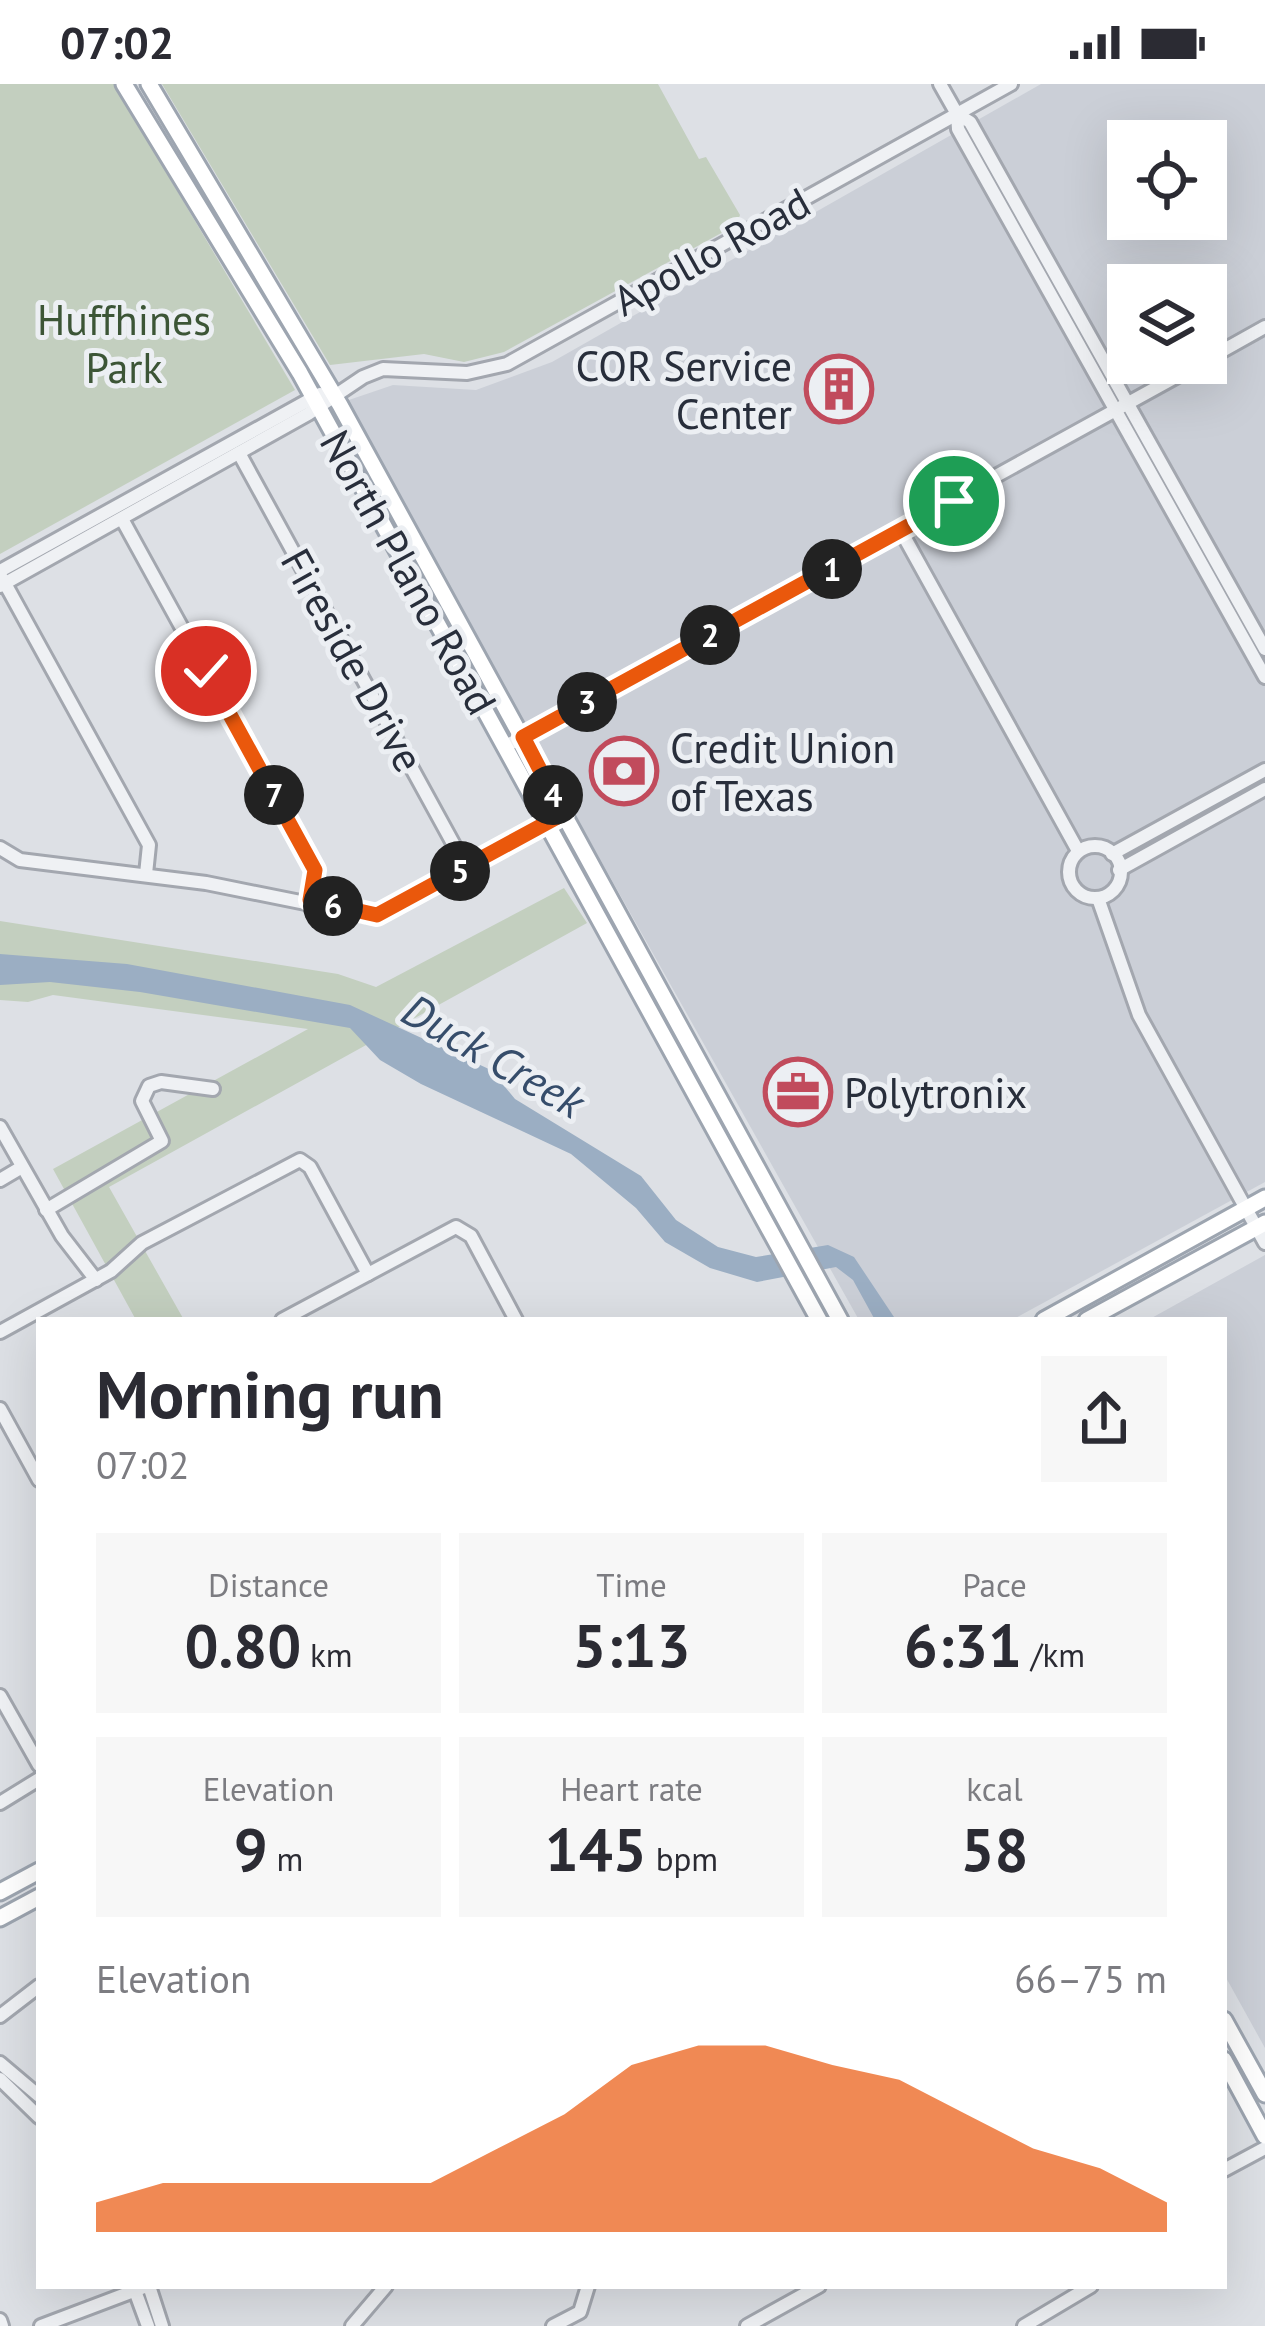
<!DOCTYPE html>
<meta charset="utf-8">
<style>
body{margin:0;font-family:"PT Sans",sans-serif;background:#f7f7f7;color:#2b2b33;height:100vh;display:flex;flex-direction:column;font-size:45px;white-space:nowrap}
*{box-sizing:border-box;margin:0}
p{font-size:39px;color:#7c7c81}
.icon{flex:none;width:66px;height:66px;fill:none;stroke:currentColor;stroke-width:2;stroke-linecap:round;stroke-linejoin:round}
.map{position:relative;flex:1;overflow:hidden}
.drawer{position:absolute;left:36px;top:1233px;width:1191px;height:972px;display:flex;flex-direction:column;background:#fff;border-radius:0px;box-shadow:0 12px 48px #0002}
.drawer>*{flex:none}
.controls{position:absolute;left:1107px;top:36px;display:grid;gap:24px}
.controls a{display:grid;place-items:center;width:120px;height:120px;border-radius:0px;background:#fff;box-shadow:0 12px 48px #0002;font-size:60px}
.pin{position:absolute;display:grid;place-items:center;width:102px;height:102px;color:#fff;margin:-51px;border:6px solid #fff;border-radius:50%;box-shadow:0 3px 12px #0007}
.km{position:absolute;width:60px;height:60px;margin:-30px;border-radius:50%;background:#222;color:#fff;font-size:33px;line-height:60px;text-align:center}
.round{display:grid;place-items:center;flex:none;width:126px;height:126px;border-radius:0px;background:#f7f7f7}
.headline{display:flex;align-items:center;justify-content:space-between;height:204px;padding:0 60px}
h1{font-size:66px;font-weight:600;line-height:90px}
.stats{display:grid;grid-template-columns:repeat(3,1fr);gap:18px;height:204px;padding:12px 60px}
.stats div{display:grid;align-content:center;border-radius:0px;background:#f7f7f7;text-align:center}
.stats b{font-size:60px;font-weight:600}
.stats small{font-size:33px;font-weight:400}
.stats p{font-size:33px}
.chart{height:336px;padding:24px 60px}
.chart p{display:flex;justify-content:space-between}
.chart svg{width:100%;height:216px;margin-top:12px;fill:#ea580c;opacity:.7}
.status{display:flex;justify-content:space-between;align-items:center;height:84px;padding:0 60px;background:#fff;direction:ltr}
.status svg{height:33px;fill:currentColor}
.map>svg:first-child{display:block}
.built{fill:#cbcfd7;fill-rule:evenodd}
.green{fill:#c3cfbf}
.water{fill:#9baec3}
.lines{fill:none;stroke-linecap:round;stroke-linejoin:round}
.minor-casing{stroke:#a3a7af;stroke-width:18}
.major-casing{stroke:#9da5b0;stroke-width:21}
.minor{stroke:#eff1f4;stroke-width:12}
.major{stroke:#fff;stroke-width:15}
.route-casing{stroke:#fff;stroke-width:24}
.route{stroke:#ea580c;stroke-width:15}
.labels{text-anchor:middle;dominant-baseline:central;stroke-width:10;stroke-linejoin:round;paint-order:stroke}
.street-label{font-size:42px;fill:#282e3b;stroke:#eceff3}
.park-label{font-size:42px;fill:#3c5536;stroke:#eceff3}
.poi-label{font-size:42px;fill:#282e3b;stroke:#eceff3;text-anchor:start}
.water-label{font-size:45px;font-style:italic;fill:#364d6b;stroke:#eceff3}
</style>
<div class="status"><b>07:02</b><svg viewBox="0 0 49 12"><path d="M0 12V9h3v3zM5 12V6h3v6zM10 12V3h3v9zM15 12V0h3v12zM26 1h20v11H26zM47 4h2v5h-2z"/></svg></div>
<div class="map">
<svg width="1265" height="2242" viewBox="0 0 1265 2242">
<rect width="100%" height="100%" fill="#dde0e5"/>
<!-- built -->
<g class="built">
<path d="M1041 0H1265V1098L1012 1236H859L343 318 393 301 476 306 552 278ZM1128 57H1206V135H1128ZM1128 201H1206V279H1128Z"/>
<path d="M1265 1171V1964L1224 1890V1236H1148Z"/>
</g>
<!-- green -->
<g class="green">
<path d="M0 0H114L295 306 0 470Z"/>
<path d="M162 0H658L699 75 706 73 740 131 736 141 504 268 464 278 424 270 330 281Z"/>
<path d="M564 804 587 839 109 1103 184 1236H136L53 1085 308 945 53 911 28 918 0 916V837L338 890 376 903Z"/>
</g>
<!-- water -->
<path class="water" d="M0 870 127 880 350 921 491 986 515 1015 641 1092 676 1136 718 1163 756 1173 828 1161 854 1173 896 1236H875L853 1196 836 1183 757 1198 710 1184 665 1158 636 1124 571 1070 421 1000 380 976 350 944 140 908 50 898 0 901Z"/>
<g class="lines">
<defs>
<g id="minor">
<path d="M940 0 957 30 958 45 1265 593"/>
<path d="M957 30 970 38 1265 565"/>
<path d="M1206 276 1265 243"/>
<path d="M239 369 466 783"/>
<path d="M122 435 315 786 310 816"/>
<path d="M901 447 1077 765"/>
<path d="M0 487 320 310"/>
<path d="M2 494 149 761 146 790"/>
<path d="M0 502 308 330 363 293 383 285 467 289 507 280 1011 0"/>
<path d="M504 663 1201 279"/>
<circle cx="1095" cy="788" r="26"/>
<path d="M0 764 20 776 206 799 370 832 552 736"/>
<path d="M1112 770 1265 686"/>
<path d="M1119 786 1265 705"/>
<path d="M1099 817 1139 931 1265 1159"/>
<path d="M0 1043 62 1152 96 1196"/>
<path d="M0 1096 22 1083"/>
<path d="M46 1126 162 1057 142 1017 149 1002 161 998 213 1005"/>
<path d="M282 1236 456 1143 471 1152 516 1236"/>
<path d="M0 1248 111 1187 142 1159 300 1076 310 1083 368 1190"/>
<path d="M0 1325 39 1396"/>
<path d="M0 1612 39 1681"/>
<path d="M0 1719 39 1695"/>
<path d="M0 1932 39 1902"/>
<path d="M0 1979 39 2012"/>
<path d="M0 1995 39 2033"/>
<path d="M1224 2086 1265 2064"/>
<path d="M149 2202 162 2242"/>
<path d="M134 2204 148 2242"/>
<path d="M0 2236 2 2242"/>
<path d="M41 2242 147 2202"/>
<path d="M352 2242 386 2202"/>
<path d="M553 2242 580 2228 588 2202"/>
<path d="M747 2242 819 2202"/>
<path d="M1024 2242 1091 2202"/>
</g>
<g id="major">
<path d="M124 0 300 289 819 1236"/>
<path d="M149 0 340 321 840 1236"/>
<path d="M1044 1236 1265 1114"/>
<path d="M1087 1236 1265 1139"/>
<path d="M0 1808 39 1787"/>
<path d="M0 1834 39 1813"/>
<path d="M1224 1936 1265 2010"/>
<path d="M1224 1976 1265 2052"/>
</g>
</defs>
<!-- minor casing -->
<use href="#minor" class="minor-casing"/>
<!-- major casing -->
<use href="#major" class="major-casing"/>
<!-- minor -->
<use href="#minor" class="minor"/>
<!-- major -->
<use href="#major" class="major"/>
</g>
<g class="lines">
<defs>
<path id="route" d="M206 587 315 786 310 816 377 831 563 730 523 653 954 417"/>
</defs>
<!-- route casing -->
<use href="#route" class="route-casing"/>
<!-- route -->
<use href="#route" class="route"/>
</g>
<!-- icons -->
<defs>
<symbol id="building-ring" viewBox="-11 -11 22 22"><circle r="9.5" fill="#eceff3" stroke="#c14b5c" stroke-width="1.5"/><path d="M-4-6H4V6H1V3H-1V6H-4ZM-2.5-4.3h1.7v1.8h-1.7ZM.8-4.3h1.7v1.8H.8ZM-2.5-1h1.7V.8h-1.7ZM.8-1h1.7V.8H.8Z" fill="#c14b5c"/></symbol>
<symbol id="bank-ring" viewBox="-11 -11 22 22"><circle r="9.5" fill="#eceff3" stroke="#c14b5c" stroke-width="1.5"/><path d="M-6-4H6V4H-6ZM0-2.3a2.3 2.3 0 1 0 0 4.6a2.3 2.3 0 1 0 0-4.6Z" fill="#c14b5c"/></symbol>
<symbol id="office-ring" viewBox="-11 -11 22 22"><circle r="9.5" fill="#eceff3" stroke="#c14b5c" stroke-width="1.5"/><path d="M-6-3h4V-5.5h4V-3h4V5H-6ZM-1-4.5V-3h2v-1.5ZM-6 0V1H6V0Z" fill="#c14b5c"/></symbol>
</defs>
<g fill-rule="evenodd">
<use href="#building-ring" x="801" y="267" width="76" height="76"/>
<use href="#bank-ring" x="586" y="649" width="76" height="76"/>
<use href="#office-ring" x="760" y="970" width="76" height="76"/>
</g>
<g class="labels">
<!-- street labels -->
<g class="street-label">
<text transform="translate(711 167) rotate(-29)">Apollo Road</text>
<text transform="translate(409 488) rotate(61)">North Plano Road</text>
<text transform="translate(353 576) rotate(61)">Fireside Drive</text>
</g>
<!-- park labels -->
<g class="park-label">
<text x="124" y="235">Huffhines<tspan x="124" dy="48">Park</tspan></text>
</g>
<!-- poi labels -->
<g class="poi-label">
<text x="792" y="281" text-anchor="end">COR Service<tspan x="792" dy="48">Center</tspan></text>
<text x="670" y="663">Credit Union<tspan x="670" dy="48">of Texas</tspan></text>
<text x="844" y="1008">Polytronix</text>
</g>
<!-- water labels -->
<g class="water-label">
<text transform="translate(494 971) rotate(30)">Duck Creek</text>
</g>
</g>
</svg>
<div class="controls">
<a><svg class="icon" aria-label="locate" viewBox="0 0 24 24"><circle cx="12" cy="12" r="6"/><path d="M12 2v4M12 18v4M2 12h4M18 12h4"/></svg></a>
<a><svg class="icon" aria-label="layers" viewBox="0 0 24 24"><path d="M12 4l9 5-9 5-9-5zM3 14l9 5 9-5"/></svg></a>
</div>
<div class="pin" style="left:954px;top:417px;background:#1e9e55"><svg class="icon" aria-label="arrive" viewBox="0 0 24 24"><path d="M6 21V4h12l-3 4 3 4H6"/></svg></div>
<div class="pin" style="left:206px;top:587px;background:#d93025"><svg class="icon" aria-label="check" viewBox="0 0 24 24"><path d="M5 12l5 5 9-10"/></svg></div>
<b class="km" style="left:832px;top:485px">1</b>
<b class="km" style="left:710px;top:551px">2</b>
<b class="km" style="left:587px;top:618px">3</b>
<b class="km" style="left:553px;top:711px">4</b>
<b class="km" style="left:460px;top:787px">5</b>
<b class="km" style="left:333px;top:822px">6</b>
<b class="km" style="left:274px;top:711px">7</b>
<section class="drawer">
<div class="headline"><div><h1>Morning run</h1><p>07:02</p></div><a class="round"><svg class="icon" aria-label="share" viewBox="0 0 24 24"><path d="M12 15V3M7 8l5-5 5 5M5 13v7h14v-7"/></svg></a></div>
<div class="stats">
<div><p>Distance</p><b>0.80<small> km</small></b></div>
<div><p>Time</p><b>5:13</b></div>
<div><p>Pace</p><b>6:31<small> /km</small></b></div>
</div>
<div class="stats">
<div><p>Elevation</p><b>9<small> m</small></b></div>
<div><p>Heart rate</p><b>145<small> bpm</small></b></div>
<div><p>kcal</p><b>58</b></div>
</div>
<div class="chart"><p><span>Elevation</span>66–75 m</p>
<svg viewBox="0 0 160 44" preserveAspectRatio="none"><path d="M0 44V38L10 34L20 34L30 34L40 34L50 34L60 27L70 20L80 10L90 6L100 6L110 10L120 13L130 20L140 27L150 31L160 38V44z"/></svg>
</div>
</section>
</div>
